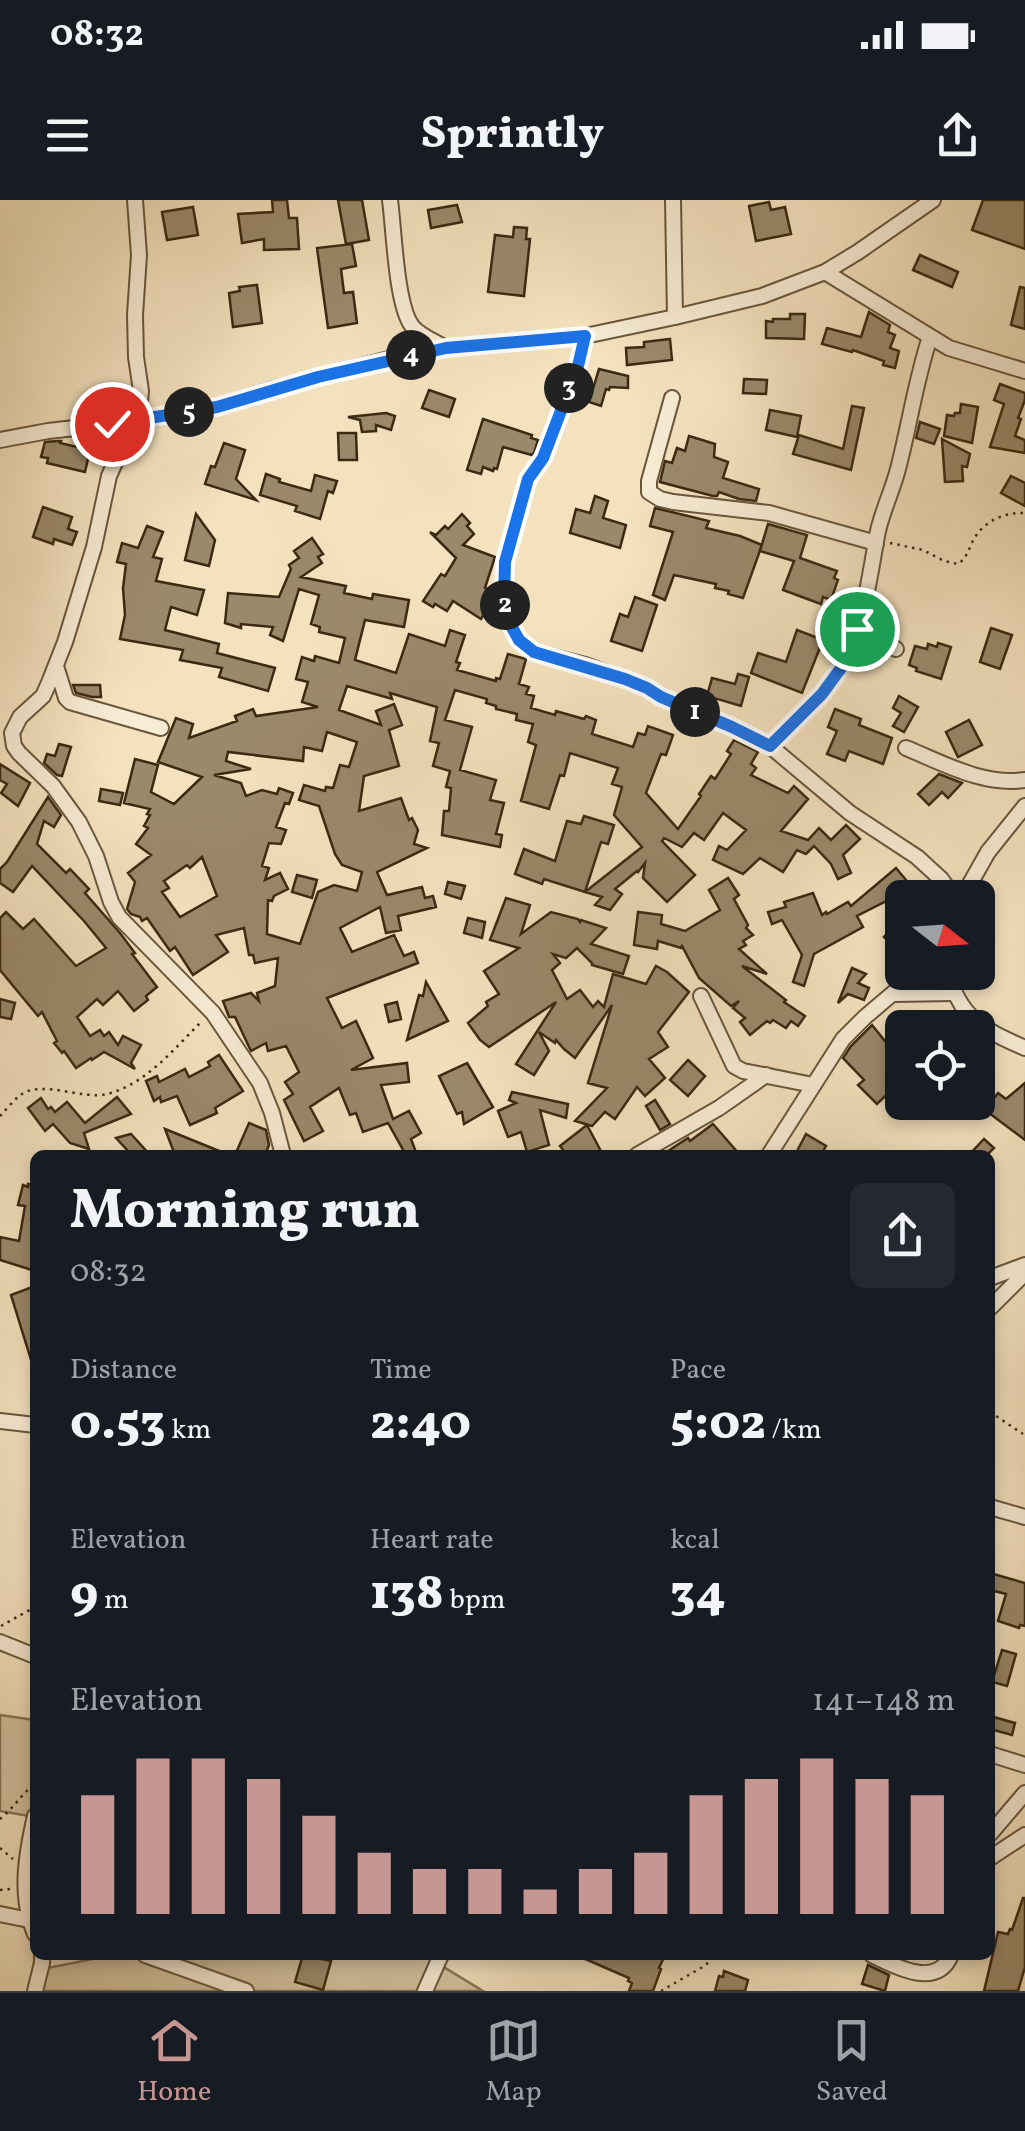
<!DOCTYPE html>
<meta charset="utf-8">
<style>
body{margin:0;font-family:Vollkorn,serif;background:#242831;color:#f1f3f6;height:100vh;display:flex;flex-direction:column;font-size:38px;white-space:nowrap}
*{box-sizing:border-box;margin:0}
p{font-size:32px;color:#9ea1a6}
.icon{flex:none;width:55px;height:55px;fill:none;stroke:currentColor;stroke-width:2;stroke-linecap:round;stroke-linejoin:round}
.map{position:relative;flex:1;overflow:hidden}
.side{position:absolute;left:30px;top:950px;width:965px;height:810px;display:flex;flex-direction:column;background:#171b24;border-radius:15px;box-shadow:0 5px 15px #0003}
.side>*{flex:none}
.needle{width:65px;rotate:107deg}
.controls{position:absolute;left:885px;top:680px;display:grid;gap:20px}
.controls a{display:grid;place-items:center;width:110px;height:110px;border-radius:15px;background:#171b24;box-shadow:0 5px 15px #0003;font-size:50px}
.pin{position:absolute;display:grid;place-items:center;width:85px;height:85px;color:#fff;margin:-42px;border:5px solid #fff;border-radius:50%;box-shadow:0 2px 10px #0007}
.km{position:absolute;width:50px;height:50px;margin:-25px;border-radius:50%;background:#222;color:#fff;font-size:28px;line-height:50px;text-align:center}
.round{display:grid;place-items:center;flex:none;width:105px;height:105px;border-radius:15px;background:#242831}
.headline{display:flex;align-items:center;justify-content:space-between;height:170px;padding:0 40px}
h1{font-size:55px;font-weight:800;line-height:75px}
.metrics{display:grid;grid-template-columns:repeat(3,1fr);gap:15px;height:170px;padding:10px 40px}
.metrics div{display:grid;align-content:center}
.metrics b{font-size:50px;font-weight:800}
.metrics small{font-size:28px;font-weight:400}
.metrics p{font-size:28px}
.chart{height:280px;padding:20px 40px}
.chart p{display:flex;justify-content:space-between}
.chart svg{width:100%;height:180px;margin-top:10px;stroke:#c59692;stroke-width:6}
.status{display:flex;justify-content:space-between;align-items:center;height:70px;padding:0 50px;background:#171b24;direction:ltr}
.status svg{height:28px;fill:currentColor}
header{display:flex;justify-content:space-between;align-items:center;height:130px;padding:0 40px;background:#171b24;font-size:45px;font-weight:800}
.menu{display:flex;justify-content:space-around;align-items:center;height:140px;border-top:2px solid #363941;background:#171b24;font-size:28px;color:#9ea1a6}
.menu a{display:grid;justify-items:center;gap:5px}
.menu .on{color:#c59692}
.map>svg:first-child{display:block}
.green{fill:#d5c3a1;stroke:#887659;stroke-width:2.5}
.building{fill:#9b896b;stroke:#3b2911;stroke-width:2.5;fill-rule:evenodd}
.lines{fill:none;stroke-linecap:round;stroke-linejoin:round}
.minor-casing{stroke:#69573c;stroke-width:18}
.path{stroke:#3b2911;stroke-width:2.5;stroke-dasharray:2.5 5;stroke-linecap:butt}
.minor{stroke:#f8ecd5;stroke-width:14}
.route-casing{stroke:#fff;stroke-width:20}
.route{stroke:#1a73e8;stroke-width:12}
</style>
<div class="status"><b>08:32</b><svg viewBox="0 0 49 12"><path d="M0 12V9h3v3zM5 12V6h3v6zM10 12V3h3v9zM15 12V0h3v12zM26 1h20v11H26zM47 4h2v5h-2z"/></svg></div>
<header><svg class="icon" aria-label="menu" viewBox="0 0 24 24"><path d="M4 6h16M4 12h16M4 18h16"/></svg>Sprintly<svg class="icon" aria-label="share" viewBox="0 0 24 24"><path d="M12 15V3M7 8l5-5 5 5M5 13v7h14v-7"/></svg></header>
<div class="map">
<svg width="1025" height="1791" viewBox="0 0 1025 1791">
<rect width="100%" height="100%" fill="#f4e2bf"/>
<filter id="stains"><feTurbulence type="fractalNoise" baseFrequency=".002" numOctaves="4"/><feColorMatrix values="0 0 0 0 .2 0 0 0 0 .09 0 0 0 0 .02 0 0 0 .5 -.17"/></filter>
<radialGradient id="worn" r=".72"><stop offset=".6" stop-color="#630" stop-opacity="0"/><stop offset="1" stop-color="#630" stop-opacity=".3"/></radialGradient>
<!-- green -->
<g class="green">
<path d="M0 1515 35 1520V1617L0 1611Z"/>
<path d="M113 1755H424L483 1791H40L42 1769Z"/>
</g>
<!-- building -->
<g class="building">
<path d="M272 0H287L289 18H297L299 49 264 50V39L242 43 238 14 273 12Z"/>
<path d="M338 0H362L369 40 346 44Z"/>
<path d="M983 0H1025V49L972 30Z"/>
<path d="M769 2 771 10 785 7 791 34 756 41 749 6Z"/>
<path d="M457 5 462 22 431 28 428 10Z"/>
<path d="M193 7 198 35 167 40 162 12Z"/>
<path d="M514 27 527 28 526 39H530L524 96 488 92 495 35 513 37Z"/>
<path d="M352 44 356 66 341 69 344 93 353 92 357 123 328 128 317 48Z"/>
<path d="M920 55 958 72 952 87 913 70Z"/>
<path d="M257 85 262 123 233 127 229 93 240 91 239 87Z"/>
<path d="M1020 87 1025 88V129L1011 125Z"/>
<path d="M869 112 890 125 888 132 895 135 890 148 899 151 895 168 883 165 884 161 853 150 852 152 822 144 827 128 861 137Z"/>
<path d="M790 114H805L804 139 766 138V121L773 122V119H790Z"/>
<path d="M670 139 672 160 627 165 626 148 644 147V142Z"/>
<path d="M599 169 628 176V188L610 187 609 190 606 189 601 206 589 202Z"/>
<path d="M744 179 767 180 766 194 743 193Z"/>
<path d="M1000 184 1025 193V200L1018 218 1021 219 1015 236 1025 240V253L990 247 1004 204 994 200Z"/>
<path d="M429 190 455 199 449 217 422 208Z"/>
<path d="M961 204 978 207 972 243 944 236 947 215 954 216 955 213H960Z"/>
<path d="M852 206 864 208 851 270 793 254 799 235 843 249Z"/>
<path d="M770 210 801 216 797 237 766 230Z"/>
<path d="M386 213 395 216 391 230 376 225V231L362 232 360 220 348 217Z"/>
<path d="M483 219 532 235 531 238 538 240 534 253 532 255 503 247 497 269 494 268 493 271 483 267 481 274 467 270Z"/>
<path d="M920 222 940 229 934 244 916 238Z"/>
<path d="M338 233H356L357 260H339Z"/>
<path d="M689 236 715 244 714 257 728 262 723 278 759 289 756 301 739 299 719 292 717 296H713L660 282 665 261 672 263 677 248 685 251Z"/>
<path d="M942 239 970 254 967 267 962 266 963 281 945 282Z"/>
<path d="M58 241H61L60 243 90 250 85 272 47 263 48 258 41 257 45 242Z"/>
<path d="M224 243 245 250 236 279 256 300 205 284 211 266 215 267Z"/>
<path d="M266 274 280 279 279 282 311 291 315 275 337 281 333 293 328 291 320 319 295 311 297 306 260 295Z"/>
<path d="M1011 276 1025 283V306L1001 293Z"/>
<path d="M595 296 608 301 603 318 626 325 620 348 570 333 576 309 590 313Z"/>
<path d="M43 307 72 317 68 329 77 332 72 345 54 339 53 344 33 337Z"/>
<path d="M655 308 709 321 706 328 740 336 762 345 743 398 728 394 729 391 715 388 716 384 674 375 665 400 653 395 673 332 650 326Z"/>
<path d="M196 314 215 340 209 366 185 360Z"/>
<path d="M462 314 470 323 467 326 474 334 463 345 495 357 485 388 494 393 493 398 481 419 453 401 447 411 435 404 433 407 423 401 441 374 445 376 456 358 430 332 436 335 445 326 448 329Z"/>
<path d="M768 324 807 335 800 358 837 371 834 378 838 380 831 400 823 397 821 404 783 390 794 361 760 351Z"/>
<path d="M147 326 163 332 153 357 162 359 156 381 204 390 197 415 171 407 165 430 219 444 217 453 275 468 268 491 219 477 222 468 180 460 183 450 120 439 125 415 123 388 126 364 117 362 122 343 138 348Z"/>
<path d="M312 338 323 354 318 357 322 363 301 377 346 386 344 393 372 399 373 394 409 400 404 427 365 420 355 460 396 473 409 434 445 446 450 430 465 435 456 462 460 463 457 470 496 481V478L500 479 508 454 526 459 519 484 529 487 526 494 534 496 531 508 555 515 556 511 584 519 586 516 596 520 592 534 633 547 638 533 645 535 648 526 673 535 666 555 661 554 646 593 678 629 701 596 699 594 711 576 715 579 731 554 727 551 734 540 758 552 751 564 756 568 751 575 788 593 794 586 808 599 781 631 808 640 819 628 831 640 846 625 860 639 843 655 851 673 838 679 831 664 814 646 806 654 797 650 783 672 760 658 743 674 713 660 719 646 727 650 746 630 723 613 704 640 694 633 682 647 664 638 662 641 695 675 667 702 643 678 645 663 638 672 637 671 615 689 622 694 610 710 595 705 602 697 585 692 642 647 614 615 622 587 612 584 618 568 570 553 564 576 560 575 549 609 521 601 536 545 528 542 533 524 516 520 517 514 496 509V506L486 503 487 499 455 490 445 520 472 527 460 570 496 580 490 600 504 603 496 634 502 635 500 647 442 635 444 611H449L451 588 446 587 450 571 433 566 439 543 430 541 437 507 390 493 392 499 347 486 339 510 381 525 376 511 394 504 402 525 389 530 399 566 364 576 359 611 401 598 409 620 412 618 418 630 414 644 427 648 377 672 387 695 422 687 425 698 433 696 436 707 398 716 401 730 386 733 380 707 340 728 352 752 394 735 404 756 414 752 418 763 327 798 342 828 356 821 373 858 351 870 407 863 409 882 381 885 393 919 409 911 421 933 411 939 417 955H406L388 923 363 932 356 913 350 915 339 888 310 907 323 931 304 941 284 900 293 894 285 882 299 872 286 846 268 851 266 843 251 851 235 817H229L223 801 251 793 259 801 257 793 275 786 278 758 255 763 253 755H249L244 728 216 735 228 752 193 775 175 747 170 751 147 718 142 721 140 717 131 714 127 709 135 682 128 673 151 655 136 644 148 628 144 626 150 615 147 614 150 609 124 603 135 559 158 565 151 592 174 604 202 577 158 562 176 518 193 524 189 538 237 521 235 516 253 509 256 516 318 507 302 502 308 482 296 479 302 457 314 461 315 456 339 463 345 438 319 432 320 427 311 424 319 395 299 389 283 441 270 435 273 427 241 424V428L225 423 228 393 279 397 291 369 289 365 299 358 294 351ZM327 532 357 542 349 567 340 565 333 588 326 587 325 591 304 585 299 600 319 606 335 654 342 665 362 672 357 691 334 685 318 692 300 744 267 734 268 700 272 701 274 696 288 689 280 673 265 680 269 668 262 666 269 643 281 644 286 630 276 627 285 603 289 604 293 593 279 588 277 594 262 590 246 596 241 583 214 575 251 569 226 561 228 552 303 561 304 547 322 551ZM202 657 217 696 180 717 162 692 169 688 164 681 187 665 190 668Z"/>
<path d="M635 397 657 405 642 451 611 441 620 414 628 417Z"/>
<path d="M991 428 1012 435 1000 469 980 462Z"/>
<path d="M797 430 823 440 802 493 751 473 758 453 786 462Z"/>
<path d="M938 443 951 447 941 479 916 471 917 468 909 465 915 446 927 449 928 444 937 447Z"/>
<path d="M738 474 749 477 741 506 707 496 712 478 735 484Z"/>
<path d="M73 485H100L101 497H92L76 493Z"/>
<path d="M899 496 918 507 904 532 893 526 901 513 893 508Z"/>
<path d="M835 509 861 519 859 525 892 538 883 564 849 551 845 561 827 554 837 531 828 527Z"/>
<path d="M969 520 982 545 958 557 946 532Z"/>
<path d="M59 544 71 547 62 576 57 575 44 563 47 554 55 556Z"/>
<path d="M0 564 30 583 18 606 1 593 7 584 0 580Z"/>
<path d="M939 574 962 583 948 598 942 592 929 605 918 594Z"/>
<path d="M101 589 123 593 120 605 99 601Z"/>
<path d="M48 597 61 615 54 627 44 621 37 644 66 673 70 669 89 689 85 693 120 733 135 753 132 754 157 787 146 796 148 800 134 811 118 791 103 805 97 799 77 817 90 836 100 830 104 836 109 832 118 845 123 836 141 845 131 863 135 869 104 852 92 860 91 858 76 868 64 851 62 853 54 843 57 841 42 812 38 816 0 770V718L6 712 23 729 34 719 76 766 106 748 84 721 32 666 13 692 0 683V669L7 662Z"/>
<path d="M584 616 614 625 608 644 601 642 585 692 544 679 542 684 515 674 524 649 555 661 567 621 581 624Z"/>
<path d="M896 668 906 680 902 683V693L857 716 863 727 814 754 804 786 793 782 802 755 782 720 772 724 768 712 786 707 784 702 813 693 822 715 826 712 827 714 848 702 851 706Z"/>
<path d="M297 675 317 680 312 698 292 692Z"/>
<path d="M728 678 739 695 734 699 748 725 746 728 753 735 743 741 746 745 739 749 767 774 742 766 786 800 784 802 805 816 798 826 791 821 786 828 773 820 770 823 767 821 750 835 740 822 745 818 733 808 739 801 731 806 699 778 682 746 681 748 658 741 657 749 634 745 638 712 662 715 661 724 685 731 720 710 709 690Z"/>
<path d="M448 682 465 686 461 699 445 694Z"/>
<path d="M506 698 530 705 521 734 551 712 578 719 580 722 581 720 606 728 591 744 629 756 623 774 592 765V763L577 748 566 758 553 754 560 763 552 770 567 799 580 790 593 807 598 801 604 807 613 774 646 784 656 766 667 772 689 792 658 832 668 847 649 859 665 878 645 896 637 887 615 919 605 912 592 926 575 921 607 888 588 883 612 805 575 858 564 849 556 840 555 843 539 832 549 851 534 875 516 864 556 802 489 847 480 840 468 823 488 806 486 802 499 794 484 771 519 748 490 740Z"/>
<path d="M902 717V736L893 746 884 737Z"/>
<path d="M468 718 485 722 482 738 464 733Z"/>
<path d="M852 768 866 774 858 783 869 788 864 800 848 794 838 803Z"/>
<path d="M426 782 448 821 407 840 419 795 423 796Z"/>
<path d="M0 799 15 803 11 819 0 817Z"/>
<path d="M397 802 401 819 389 822 385 805Z"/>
<path d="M872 825 902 862V880L877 904 858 885 864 880 843 858 851 846Z"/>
<path d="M219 855 243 891 215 908 217 913 190 925 177 896 161 902 160 897 154 901 146 881 157 876 159 882 185 869 189 877 210 866 208 862Z"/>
<path d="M688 860 705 876 688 896 670 880Z"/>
<path d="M467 863 493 907 464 924 462 912 457 914 439 876Z"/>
<path d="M1025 883V940L985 910 998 893 1006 899Z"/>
<path d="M512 892 568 904 566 918 540 910 549 945 527 952 521 932 508 937 498 911 516 903 509 900Z"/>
<path d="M117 897 131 914 84 933 89 949 70 943 53 924 45 931 28 908 41 898 48 909 51 907 55 912 67 902 85 923Z"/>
<path d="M655 900 670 924 660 930 646 906Z"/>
<path d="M249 923 266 930 269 945 265 955H235Z"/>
<path d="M713 924 740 955H662L688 938 690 941Z"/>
<path d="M587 925 603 955H567L560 946Z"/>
<path d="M165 929 229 955H175Z"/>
<path d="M131 934 150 955 130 953 116 938Z"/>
<path d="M806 934 826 946 821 955H795Z"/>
<path d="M984 939 994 948 987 955H969Z"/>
<path d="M28 984 35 985V1071L0 1060V1037L19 1041 25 1006 18 1005 23 985 28 987Z"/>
<path d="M35 1086V1162L32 1163 11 1095Z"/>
<path d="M990 1373 1025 1383V1426L1020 1425 1019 1428 998 1421 1006 1394 990 1390Z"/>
<path d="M1002 1450 1016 1454 1007 1486 992 1482Z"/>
<path d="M990 1516 1015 1523 1012 1535 990 1529Z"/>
<path d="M1023 1698H1025V1767L1018 1791H984L998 1732 1008 1734 1010 1729 1012 1730Z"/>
<path d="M303 1755 331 1761 323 1790 295 1782Z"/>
<path d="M576 1755H665L659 1768 661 1769 653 1791H629L632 1783 628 1781 629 1778Z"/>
<path d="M868 1765 889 1775 885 1791 862 1784Z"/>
<path d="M724 1771 748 1780 745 1791H715L719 1776 723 1777Z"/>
</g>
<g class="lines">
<defs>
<g id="minor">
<path d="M135 0 139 55 135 115 136 157 141 191 138 221 122 247 109 276 94 347 65 442 48 485 43 496 20 517 12 533 14 546 19 553 53 586 79 622 96 656 111 702 119 717 213 813 260 883 272 913 283 955"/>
<path d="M390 0C394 29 396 105 412 126 420 136 436 142 446 148"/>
<path d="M673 0 675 117"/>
<path d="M825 72 949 148 1025 171"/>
<path d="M585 136 578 166 543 258 528 279 505 362 504 400 509 422 519 440 534 452 585 465 638 484 661 497 732 527 770 546 850 613 917 657 941 679 955 698"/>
<path d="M672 198 649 281V292L660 299 673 302 769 313 876 343"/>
<path d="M0 240 48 231 138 221 217 207 270 190 389 159 446 148 585 136 675 117 762 96 825 72 858 52 933 0"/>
<path d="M857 429 896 449"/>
<path d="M56 466 66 498 70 502 161 528"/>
<path d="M770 546C795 521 824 497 842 465 865 424 869 377 878 331 883 309 894 287 899 265 910 222 916 179 930 137"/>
<path d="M906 548C943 563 983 586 1025 580"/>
<path d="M962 698 988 652 1025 606"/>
<path d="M948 772C959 818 984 830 1025 848"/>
<path d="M894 794 953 793"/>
<path d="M701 796 734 866 743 871 813 885"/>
<path d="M637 955 719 908 766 875"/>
<path d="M769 955 843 839 865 817 918 772"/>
<path d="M990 1078 1025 1065"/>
<path d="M990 1108 1025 1073"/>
<path d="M0 1221 35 1225"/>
<path d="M990 1307 1025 1317"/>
<path d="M0 1442 35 1456"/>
<path d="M990 1554 1025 1565"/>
<path d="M35 1616C26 1655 19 1696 35 1734"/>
<path d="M990 1634 1025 1593"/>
<path d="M990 1658 1025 1635"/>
<path d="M0 1714 34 1721"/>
<path d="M145 1755 246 1791"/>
<path d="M872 1755C896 1767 937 1789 951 1755"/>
<path d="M35 1791 42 1763V1755"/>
<path d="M425 1791 441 1755"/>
</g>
</defs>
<!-- minor casing -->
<use href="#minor" class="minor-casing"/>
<!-- path -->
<g class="path">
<path d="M890 343 923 350 944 361 958 364C968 357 969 347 975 337 986 320 1006 312 1025 313"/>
<path d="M0 916C7 909 14 899 22 894 43 880 83 900 107 894 146 884 173 850 200 823"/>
<path d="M990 1212 1023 1234"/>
<path d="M1 1426 35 1407"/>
<path d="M0 1619C13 1609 23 1592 35 1584"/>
<path d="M0 1648 13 1659"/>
<path d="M0 1690 10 1689"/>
<path d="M661 1791 706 1765 714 1755"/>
</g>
<!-- minor -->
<use href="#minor" class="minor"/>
</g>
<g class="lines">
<defs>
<path id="route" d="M112 224 217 207 318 177 446 148 585 136 578 166 543 258 528 279 505 362 504 400 509 422 519 440 534 452 625 479 647 488 661 497 732 527 770 546 822 494 841 468 857 429"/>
</defs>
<!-- route casing -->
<use href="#route" class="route-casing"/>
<!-- route -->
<use href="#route" class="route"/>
</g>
<rect width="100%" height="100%" filter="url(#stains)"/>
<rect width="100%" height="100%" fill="url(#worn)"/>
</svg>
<div class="controls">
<a><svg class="needle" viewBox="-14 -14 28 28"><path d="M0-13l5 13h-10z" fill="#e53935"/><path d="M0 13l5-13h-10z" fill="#9ea1a6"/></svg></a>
<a><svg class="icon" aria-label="locate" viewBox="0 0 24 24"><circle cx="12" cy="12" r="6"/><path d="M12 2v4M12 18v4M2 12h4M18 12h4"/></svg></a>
</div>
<div class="pin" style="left:857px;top:429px;background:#1e9e55"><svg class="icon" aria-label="arrive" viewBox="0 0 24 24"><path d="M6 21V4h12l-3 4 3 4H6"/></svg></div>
<div class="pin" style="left:112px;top:224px;background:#d93025"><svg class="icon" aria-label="check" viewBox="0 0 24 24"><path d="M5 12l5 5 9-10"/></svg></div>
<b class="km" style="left:695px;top:512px">1</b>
<b class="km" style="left:505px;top:405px">2</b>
<b class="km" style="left:569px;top:188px">3</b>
<b class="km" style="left:411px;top:155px">4</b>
<b class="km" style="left:189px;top:212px">5</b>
<section class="side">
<div class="headline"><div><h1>Morning run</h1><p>08:32</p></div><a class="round"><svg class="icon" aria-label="share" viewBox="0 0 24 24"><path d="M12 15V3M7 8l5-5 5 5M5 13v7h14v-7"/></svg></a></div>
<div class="metrics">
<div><p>Distance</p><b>0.53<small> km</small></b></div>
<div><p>Time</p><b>2:40</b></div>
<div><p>Pace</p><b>5:02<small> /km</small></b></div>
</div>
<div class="metrics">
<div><p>Elevation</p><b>9<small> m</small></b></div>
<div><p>Heart rate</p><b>138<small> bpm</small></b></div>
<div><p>kcal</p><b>34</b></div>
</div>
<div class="chart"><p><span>Elevation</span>141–148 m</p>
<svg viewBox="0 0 160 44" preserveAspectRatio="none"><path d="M5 44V15M15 44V6M25 44V6M35 44V11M45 44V20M55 44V29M65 44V33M75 44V33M85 44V38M95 44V33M105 44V29M115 44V15M125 44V11M135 44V6M145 44V11M155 44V15"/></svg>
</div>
</section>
</div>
<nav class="menu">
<a class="on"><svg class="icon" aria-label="home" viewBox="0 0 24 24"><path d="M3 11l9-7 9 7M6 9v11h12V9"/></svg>Home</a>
<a><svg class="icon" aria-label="map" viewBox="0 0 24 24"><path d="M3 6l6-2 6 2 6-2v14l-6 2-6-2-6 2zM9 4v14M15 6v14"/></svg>Map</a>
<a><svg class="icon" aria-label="saved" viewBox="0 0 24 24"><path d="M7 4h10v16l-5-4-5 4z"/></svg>Saved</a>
</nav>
